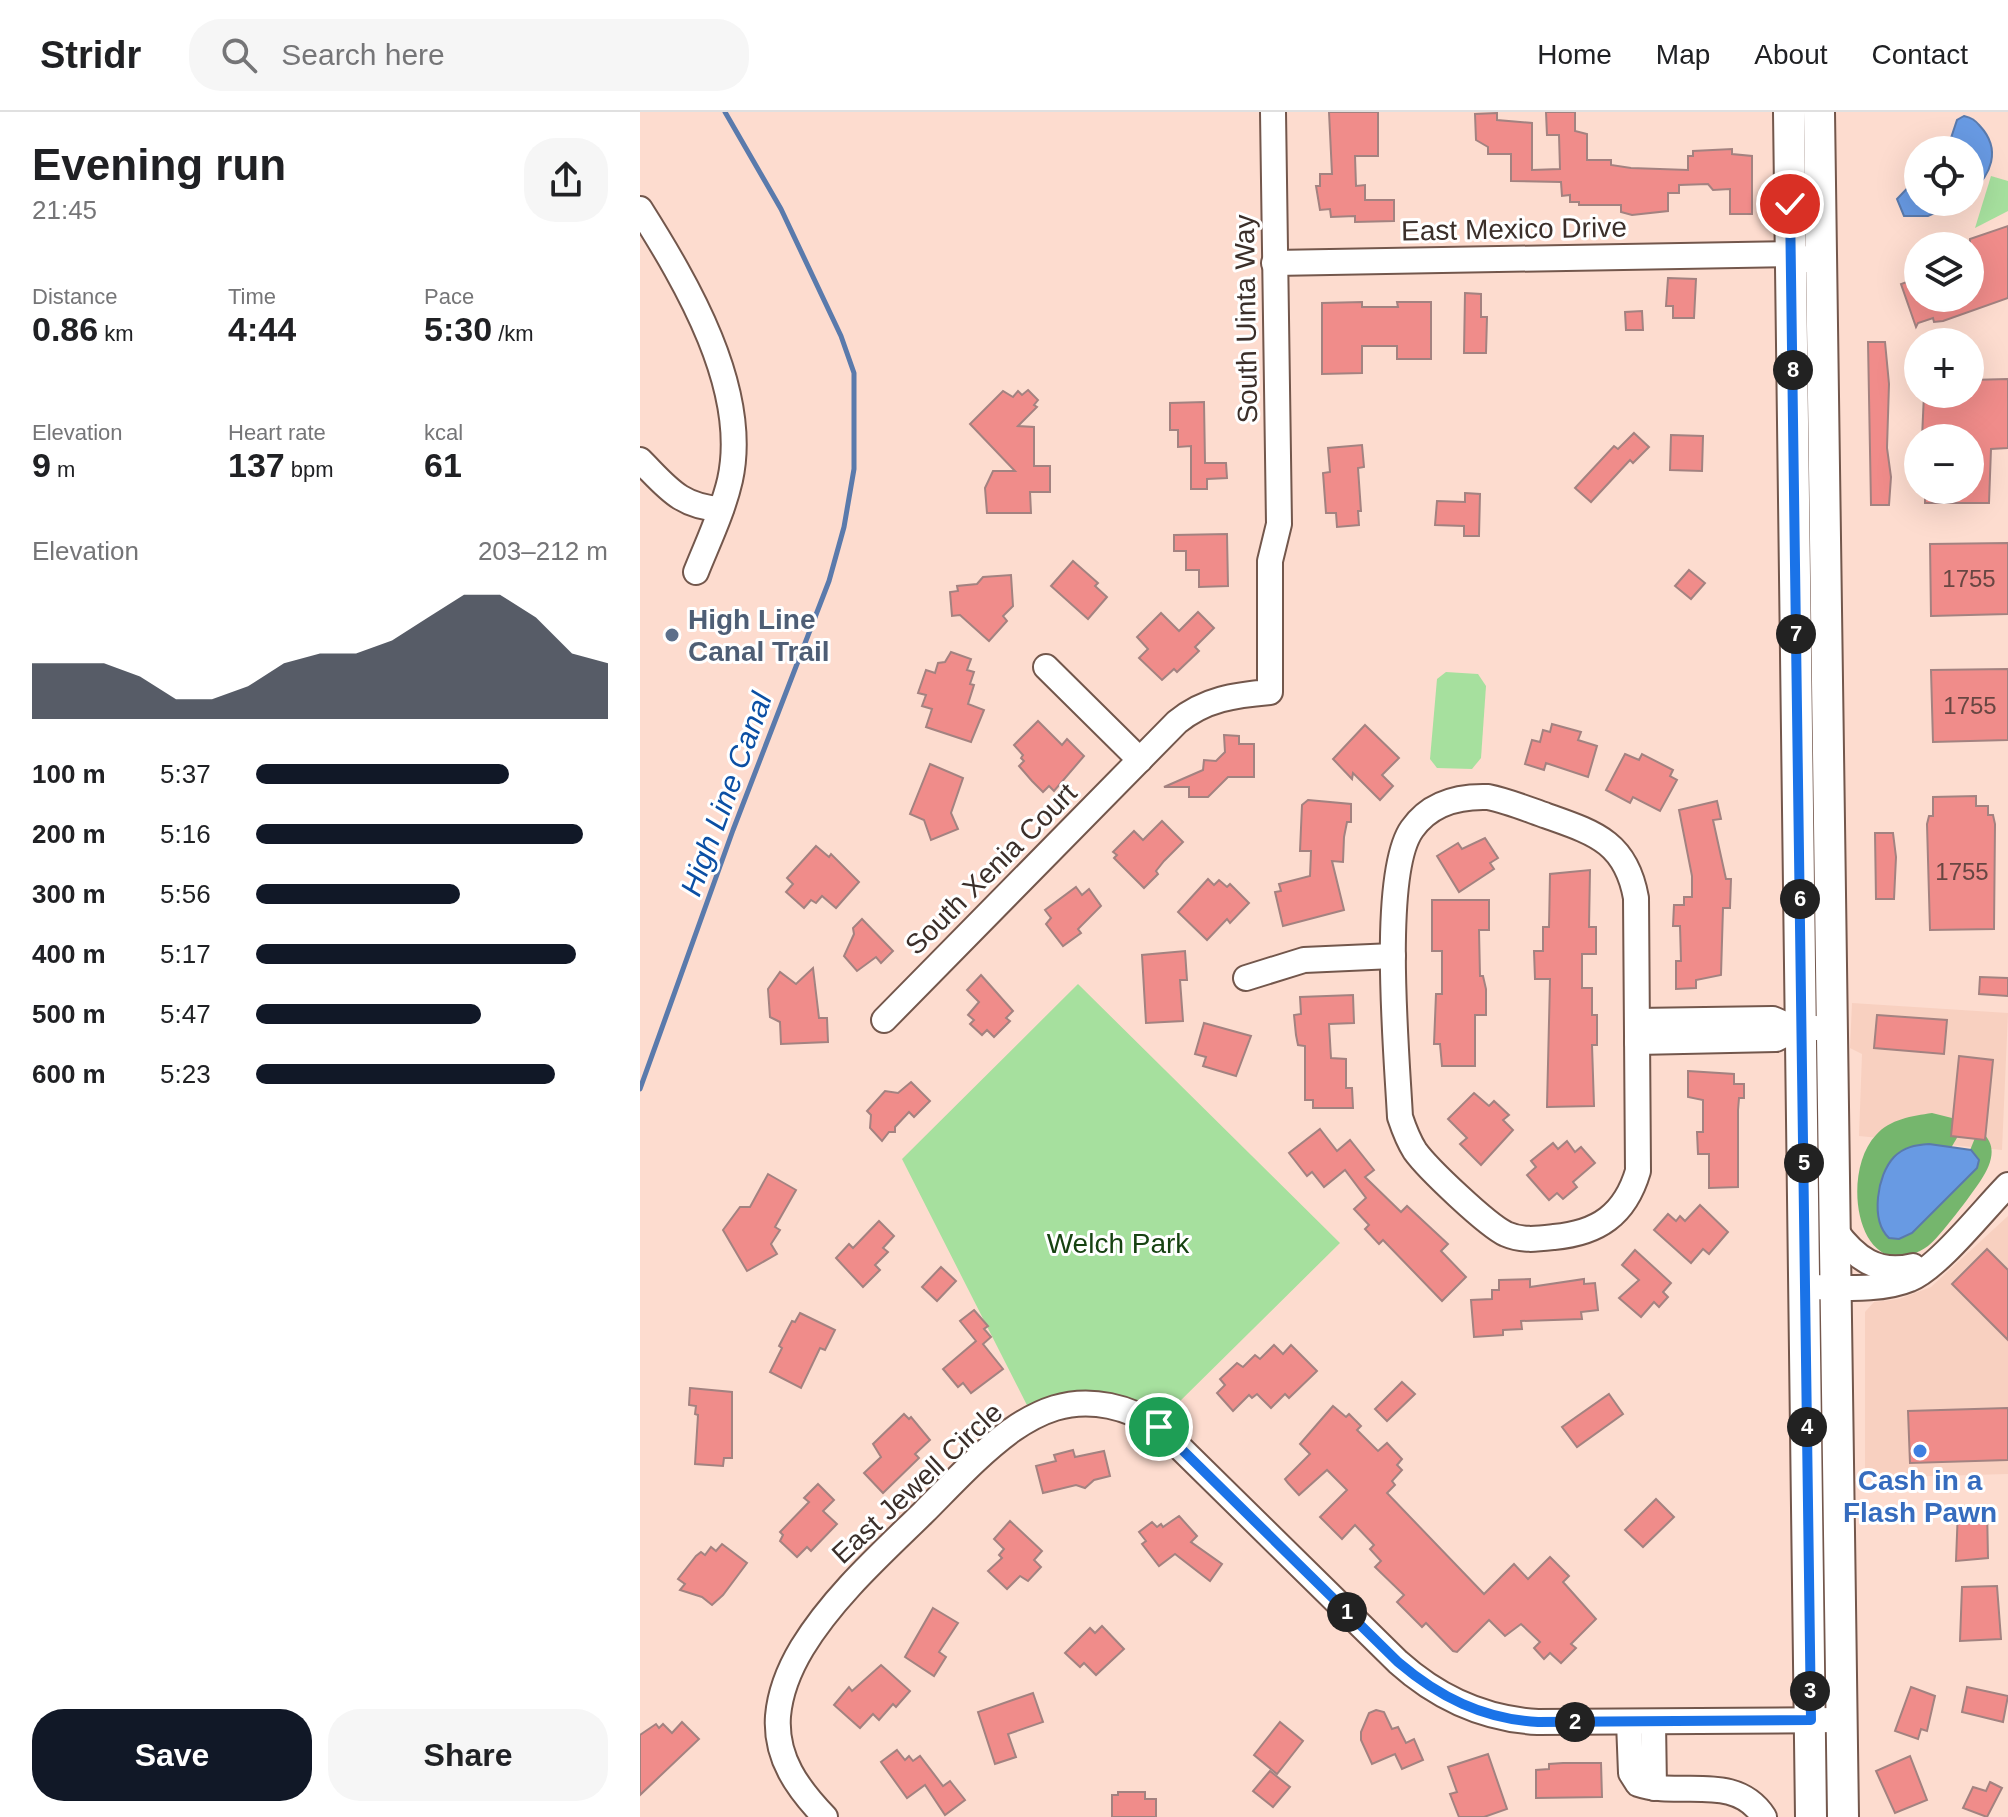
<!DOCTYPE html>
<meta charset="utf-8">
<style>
body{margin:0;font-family:Arial,sans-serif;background:#f6f6f6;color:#202124;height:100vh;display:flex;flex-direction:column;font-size:30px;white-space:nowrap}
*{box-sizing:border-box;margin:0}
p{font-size:26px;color:#757577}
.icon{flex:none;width:44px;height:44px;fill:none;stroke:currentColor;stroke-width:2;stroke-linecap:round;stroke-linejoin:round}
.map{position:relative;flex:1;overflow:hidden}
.side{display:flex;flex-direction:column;background:#fff;width:640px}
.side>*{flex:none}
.controls{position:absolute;left:1264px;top:24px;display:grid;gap:16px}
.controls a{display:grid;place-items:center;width:80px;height:80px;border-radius:50%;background:#fff;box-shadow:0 8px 32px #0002;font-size:40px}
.pin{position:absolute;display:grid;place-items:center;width:68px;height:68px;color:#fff;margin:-34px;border:4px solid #fff;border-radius:50%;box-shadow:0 2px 8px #0007}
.km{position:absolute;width:40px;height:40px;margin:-20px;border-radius:50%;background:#222;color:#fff;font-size:22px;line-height:40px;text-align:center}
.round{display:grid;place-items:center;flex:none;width:84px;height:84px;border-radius:32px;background:#f6f6f6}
.overview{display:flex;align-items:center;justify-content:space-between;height:136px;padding:0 32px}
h1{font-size:44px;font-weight:700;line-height:60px}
.stats{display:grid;grid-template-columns:repeat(3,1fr);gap:12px;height:136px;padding:8px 32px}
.stats div{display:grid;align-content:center}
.stats b{font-size:34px;font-weight:700}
.stats small{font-size:22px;font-weight:400}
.stats p{font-size:22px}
.chart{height:224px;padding:16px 32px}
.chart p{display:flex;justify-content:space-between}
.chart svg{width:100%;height:144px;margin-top:8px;fill:#111827;opacity:.7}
.cta{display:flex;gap:16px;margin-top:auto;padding:16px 32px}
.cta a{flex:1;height:92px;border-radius:32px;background:#111827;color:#fff;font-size:32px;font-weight:700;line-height:92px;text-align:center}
.cta a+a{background:#f6f6f6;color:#202124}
ul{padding:0 32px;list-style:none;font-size:26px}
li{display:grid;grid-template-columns:128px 96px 1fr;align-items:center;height:60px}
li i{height:20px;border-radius:10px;background:#111827}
header{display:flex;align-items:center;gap:48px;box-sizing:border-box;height:112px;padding:0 40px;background:#fff;border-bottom:2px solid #e0e0e0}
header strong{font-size:38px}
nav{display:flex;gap:44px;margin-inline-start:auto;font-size:28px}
.search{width:560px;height:72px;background:#f6f6f6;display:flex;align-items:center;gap:20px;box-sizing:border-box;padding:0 28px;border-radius:32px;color:#757577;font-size:30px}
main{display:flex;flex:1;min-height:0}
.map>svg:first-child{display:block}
.built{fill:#f8d0c0}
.green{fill:#a6e09e}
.forest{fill:#75b66d}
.water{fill:#689ae3;stroke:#5a7aac;stroke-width:2}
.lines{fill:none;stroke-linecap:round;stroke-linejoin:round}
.stream{stroke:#5a7aac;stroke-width:5}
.building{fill:#f08c8a;stroke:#a38280;stroke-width:2}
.minor-casing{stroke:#73574c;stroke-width:28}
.major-casing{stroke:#73574c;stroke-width:34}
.minor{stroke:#fff;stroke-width:24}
.major{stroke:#fff;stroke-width:30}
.route-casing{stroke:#fff;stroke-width:16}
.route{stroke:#1a73e8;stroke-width:10}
.service-dot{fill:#5c6f8a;stroke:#fff;stroke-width:3}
.shop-dot{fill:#3f7fe0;stroke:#fff;stroke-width:3}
.labels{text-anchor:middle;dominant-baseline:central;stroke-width:6;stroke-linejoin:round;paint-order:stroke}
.number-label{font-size:24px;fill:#684642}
.street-label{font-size:28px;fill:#3b2f2a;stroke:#fff}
.service-label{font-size:28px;font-weight:bold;fill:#4e5e75;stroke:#fff;text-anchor:start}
.park-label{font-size:28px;fill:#164211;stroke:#fff}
.shop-label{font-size:28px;font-weight:bold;fill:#366cbe;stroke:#fff}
.water-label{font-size:30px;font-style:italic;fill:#0b4fa4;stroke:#fff}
</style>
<header>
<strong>Stridr</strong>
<div class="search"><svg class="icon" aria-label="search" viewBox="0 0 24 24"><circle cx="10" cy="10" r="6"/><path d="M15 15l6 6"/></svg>Search here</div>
<nav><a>Home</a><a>Map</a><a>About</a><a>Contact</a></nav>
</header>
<main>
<section class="side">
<div class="overview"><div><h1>Evening run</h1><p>21:45</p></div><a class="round"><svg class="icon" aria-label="share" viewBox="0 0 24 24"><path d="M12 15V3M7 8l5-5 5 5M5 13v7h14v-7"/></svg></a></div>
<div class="stats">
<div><p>Distance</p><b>0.86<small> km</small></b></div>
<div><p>Time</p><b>4:44</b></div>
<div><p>Pace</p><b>5:30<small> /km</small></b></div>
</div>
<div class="stats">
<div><p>Elevation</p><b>9<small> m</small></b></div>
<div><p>Heart rate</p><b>137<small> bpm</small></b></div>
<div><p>kcal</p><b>61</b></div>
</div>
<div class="chart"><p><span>Elevation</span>203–212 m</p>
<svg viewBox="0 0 160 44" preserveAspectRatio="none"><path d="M0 44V27L10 27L20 27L30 31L40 38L50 38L60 34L70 27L80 24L90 24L100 20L110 13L120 6L130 6L140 13L150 24L160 27V44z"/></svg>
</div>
<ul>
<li><b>100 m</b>5:37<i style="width:72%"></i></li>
<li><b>200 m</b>5:16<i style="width:93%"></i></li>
<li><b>300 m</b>5:56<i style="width:58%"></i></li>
<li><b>400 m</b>5:17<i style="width:91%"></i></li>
<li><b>500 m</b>5:47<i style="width:64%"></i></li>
<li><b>600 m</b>5:23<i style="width:85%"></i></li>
</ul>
<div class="cta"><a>Save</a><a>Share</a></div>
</section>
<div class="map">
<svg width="1368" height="1705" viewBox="0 0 1368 1705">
<rect width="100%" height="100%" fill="#fddccf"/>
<!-- built -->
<g class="built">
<path d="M1212 891 1368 901 1362 1038 1219 1024 1222 942 1210 936Z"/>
<path d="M1368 1104V1362L1225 1366V1200L1234 1190 1259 1187 1291 1175Z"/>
</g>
<!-- green -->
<g class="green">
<path d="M1351 64 1368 69V99L1335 116Z"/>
<path d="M806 560 838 562 846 574 841 646 832 657 797 656 790 647 797 567Z"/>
<path d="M438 872 700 1131 533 1296 519 1315 488 1299 393 1305 262 1047Z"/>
</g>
<!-- forest -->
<path class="forest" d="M1292 1001 1316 1007 1321 1019 1311 1036 1324 1053 1337 1021 1341 1020C1358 1032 1352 1052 1341 1068 1332 1082 1299 1126 1288 1134 1219 1181 1198 1063 1236 1023 1250 1007 1272 1004 1292 1001Z"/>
<!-- water -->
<g class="water">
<path d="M1324 4C1332 6 1335 8 1340 14 1362 38 1351 63 1330 82V38H1307L1317 8Z"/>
<path d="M1278 65V90H1319L1288 104H1264L1257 87Z"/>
<path d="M1289 1032 1331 1038 1339 1048 1337 1056 1272 1121 1259 1127 1249 1126C1230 1108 1237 1063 1254 1045 1264 1035 1275 1033 1289 1032Z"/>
</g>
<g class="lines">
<!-- stream -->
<path class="stream" d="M0 977 93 718 189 469 204 415 214 357V261L201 224 141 97 85 0"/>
</g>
<!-- building -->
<g class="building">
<path d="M689 0H738V44H715L716 74 725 73V88H754V109L715 110V104L691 105 690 97 680 98 676 74H680V62H692Z"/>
<path d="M906 0H935V19L947 22V48H971V53L991 56 1048 58V44H1053V39L1092 37V42L1112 44V102H1090V77L1073 78 1068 72 1039 73V81H1028V99L992 103 981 100V93H939V90H930V83L922 84 921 70 871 69V42H848V35L836 28 835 2 857 1V8L892 11V58L920 57 919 23H907Z"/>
<path d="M1368 114V186L1303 209 1294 210 1293 206 1278 211 1276 215 1261 172 1278 166V186H1330V127Z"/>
<path d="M1028 166 1056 167 1054 206H1033V194H1026Z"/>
<path d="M825 181 841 182V205H847L846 241H824Z"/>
<path d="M722 190V195H758L757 190H791V247H757V234H722V261L682 262V191Z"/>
<path d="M1002 199 1003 218H986L985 200Z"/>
<path d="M1228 230H1245L1249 272 1247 336 1251 365 1249 393H1231Z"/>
<path d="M1368 267V336L1351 337 1349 391H1285V378H1330V326H1282L1284 282H1330V268Z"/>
<path d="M388 278 398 288 394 293 397 295 378 314 394 315V354H410V380H390L391 401H347L345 376 353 359H375L330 312 363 279 373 285 378 279 382 283Z"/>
<path d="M564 290 565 351H586L587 366 567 367V377H551V334L538 335V318H530V291Z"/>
<path d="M994 321 1009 335 993 351 990 348 951 390 935 376 974 334 978 337Z"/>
<path d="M1031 323 1063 324 1062 359 1030 358Z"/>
<path d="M722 333 724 355 718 356 721 399H718L719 413 697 415 696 401H686L683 361 690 360 688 336Z"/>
<path d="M825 381 840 382 839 424H824V414L795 413 797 389 825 390Z"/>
<path d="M587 422 588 474 559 475V458H546V439H534V423Z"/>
<path d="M1368 431V502L1291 504 1290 432Z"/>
<path d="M433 449 458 471 455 474 467 485 448 507 411 474Z"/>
<path d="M1049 458 1065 471 1051 487 1035 474Z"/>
<path d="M371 463 373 494 363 504 367 509 349 529 320 503 312 504 310 480 318 479 317 474 337 472 343 465Z"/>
<path d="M558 500 574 516 555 535 559 539 537 560 534 557 522 568 499 546 508 537 497 525 521 501 539 519Z"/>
<path d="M311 540 331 547 327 558 334 560 330 572 334 573 328 592 344 598 331 630 286 615 292 597 282 594 286 583 278 581 286 558 295 561 298 551 305 550Z"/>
<path d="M1368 557V628L1293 630 1291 558Z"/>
<path d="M398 609 422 633 427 627 444 644 414 679 409 674 403 680 392 669 379 654 384 649 381 646 383 643 374 633Z"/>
<path d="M912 612 941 620 938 628 957 634 948 665 906 651 904 658 885 652 892 628 900 630 903 618 910 620Z"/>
<path d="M725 613 759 646 742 663 753 674 740 688 713 661 712 667 693 647Z"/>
<path d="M584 623 599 624V632H614V665H588L568 685H549V675H524L563 658 564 648 576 649 585 640Z"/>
<path d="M985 642 999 648 1002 642 1033 658 1030 664 1037 668 1020 699 993 685 990 691 966 678Z"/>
<path d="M290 652 323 666 311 701 318 717 291 728 284 708 270 702Z"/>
<path d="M1336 684V694H1348V703H1353L1355 712 1354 817 1290 818 1287 712 1289 704H1293V685Z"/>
<path d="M668 688 711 692V710H707L704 725 703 750 692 749 704 798 643 814 635 780 641 779 639 772 670 764 671 739H660L662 693Z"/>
<path d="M1077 689 1081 707 1073 708 1086 767H1091L1090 796H1083L1081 863 1056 868V876L1036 877V849H1041L1040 814H1033L1034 793H1044V785H1052V764L1039 698Z"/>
<path d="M522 709 543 730 524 749 516 759 518 762 504 776 474 746 477 743 473 740 494 719 503 728Z"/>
<path d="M1235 721H1253L1256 745 1254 787H1236Z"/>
<path d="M845 726 858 746 850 751 854 757 819 780 797 744 818 731 822 737Z"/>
<path d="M176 734 189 745 191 742 219 770 196 796 182 784 176 791 171 788 164 796 146 780 153 772 147 766Z"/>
<path d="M950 758 949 815H956V842H942V876H952V903H957V933H952L954 994 907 995 910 867H895L894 839H903V815H909L910 762Z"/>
<path d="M568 767 574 773 579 768 587 775 590 772 609 791 590 811 587 807 567 828 538 800Z"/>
<path d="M436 775 442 783 449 777 461 794 438 817 441 821 423 834 406 812 411 806 405 798Z"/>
<path d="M792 788H849V818H839L840 864H843L846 877V903H835V954H802L800 932H794L796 882H802V839H792Z"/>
<path d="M222 807 253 839 241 851 236 845 217 859 204 844 214 822 213 816Z"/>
<path d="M545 839 547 868H540L543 909 506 911 502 843Z"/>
<path d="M173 856 179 906H187L188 930 141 932 140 910 130 905 128 877 140 860 156 872Z"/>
<path d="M341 863 373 899 366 906 370 909 354 925 347 918 342 923 330 912 334 908 328 903 339 890 327 878Z"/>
<path d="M1340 865 1368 866V884L1339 882Z"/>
<path d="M713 883 714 911 689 912 691 946 706 947V976H712L713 996H673V988H665V934L658 933 656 923 654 903 661 902 660 885Z"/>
<path d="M1237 903 1307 908 1304 942 1234 936Z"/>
<path d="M564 911 611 924 596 964 563 954 566 945 555 942Z"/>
<path d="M1319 944 1353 948 1345 1028 1311 1024Z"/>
<path d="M1048 959 1094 962V972H1104V986H1099L1098 998V1075L1069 1076V1042H1058L1057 1020H1063V988L1048 985Z"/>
<path d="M271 970 290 989 274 1005 269 1000 255 1015V1020H249L242 1029 230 1016 231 1003 227 999 245 979 258 981Z"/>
<path d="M834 981 849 994 854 989 869 1003 863 1008 873 1018 841 1053 820 1032 827 1026 808 1007Z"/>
<path d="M680 1017 697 1039 710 1028 734 1058 725 1065 761 1100 767 1094 808 1132 801 1139 826 1165 802 1189 743 1128 739 1132 725 1117 729 1113 714 1097 726 1086 705 1058 684 1075 672 1060 667 1064 649 1041Z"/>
<path d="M927 1029 935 1040 941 1035 955 1051 933 1070 937 1075 923 1087 917 1081 909 1088 887 1063 896 1055 891 1049 913 1031 918 1037Z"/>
<path d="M128 1062 156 1078 135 1115 140 1118 131 1132 137 1142 107 1159 83 1118 100 1095H110Z"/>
<path d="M1060 1093 1088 1120 1069 1142 1063 1137 1051 1151 1014 1118 1028 1102 1036 1109 1040 1104 1045 1109Z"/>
<path d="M239 1109 254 1124 243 1136 248 1140 235 1153 240 1158 223 1175 196 1146 209 1132 213 1136Z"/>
<path d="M1347 1137 1368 1158V1228L1312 1172Z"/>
<path d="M995 1138 1031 1171 1023 1180 1028 1185 1019 1195 1014 1190 1001 1205 979 1186 999 1168 982 1153Z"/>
<path d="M301 1155 316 1169 297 1189 282 1175Z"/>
<path d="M890 1167V1175L944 1167V1172L955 1171 958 1198 941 1200 942 1207 881 1209 882 1217 863 1218V1223L834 1225 831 1188 852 1187V1178H859V1168Z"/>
<path d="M334 1198 348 1214 344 1217 351 1225 343 1232 363 1257 331 1281 323 1271 318 1275 303 1257 336 1229 320 1209Z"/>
<path d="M160 1201 195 1218 185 1238 180 1236 161 1276 130 1260 142 1236 139 1234 152 1209 155 1210Z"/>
<path d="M634 1233 643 1242 651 1233 677 1259 649 1286 645 1282 631 1296 617 1282 612 1286 609 1283 593 1299 577 1281 585 1273 580 1267 597 1251 603 1255 615 1243 620 1247Z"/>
<path d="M762 1270 775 1282 747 1309 735 1297Z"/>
<path d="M50 1276 92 1280V1346H84L83 1354 55 1352 58 1303 55 1302 56 1294 49 1293Z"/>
<path d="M969 1282 983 1302 937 1335 922 1315Z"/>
<path d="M693 1294 706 1305 709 1302 721 1314 717 1318 738 1339 747 1331 762 1347 757 1353 762 1358 752 1369 755 1373 747 1381 844 1482 874 1452 888 1467 910 1445 929 1464 923 1470 956 1507 931 1532 936 1536 921 1551 910 1541 904 1547 894 1536 900 1530 881 1512 865 1524 849 1508 817 1540 813 1539 786 1511 782 1515 757 1490 764 1483 735 1455 741 1449 730 1437 734 1433 715 1413 702 1427 680 1405 707 1378 687 1358 659 1383 648 1371 645 1367 670 1342 660 1332Z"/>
<path d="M1368 1296V1348L1270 1351 1268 1299Z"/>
<path d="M264 1302 269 1307 271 1305 290 1328 275 1342 279 1346 243 1381 224 1361 241 1345 233 1332Z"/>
<path d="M433 1338 435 1345 464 1339 470 1364 454 1368 445 1376 436 1373 403 1381 396 1354 416 1349 414 1343Z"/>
<path d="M178 1372 194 1388 183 1399 197 1412 171 1439 167 1435 157 1445 140 1429 143 1423 140 1420 169 1390 164 1386Z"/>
<path d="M1016 1387 1034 1405 1003 1435 985 1418Z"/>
<path d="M1347 1395 1348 1446 1316 1449 1318 1397Z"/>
<path d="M539 1404 557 1424 551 1430 582 1452 570 1469 535 1442 519 1454 502 1432 506 1429 499 1420 512 1410 517 1415 521 1412 523 1415Z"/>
<path d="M370 1409 402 1439 394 1448 401 1455 388 1469 380 1464 367 1477 348 1459 362 1446 359 1443 364 1437 354 1427Z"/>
<path d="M82 1432 107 1451 83 1483 72 1493 62 1485 40 1478 45 1472 38 1467 56 1444 61 1440 65 1443 71 1435 76 1439Z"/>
<path d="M1357 1474 1361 1527 1320 1529 1322 1475Z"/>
<path d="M293 1496 318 1511 299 1540 306 1545 294 1564 265 1545Z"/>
<path d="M462 1514 484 1537 456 1563 444 1551 440 1555 425 1541 450 1516 455 1521Z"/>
<path d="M241 1553 270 1579 256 1595 253 1592 239 1608 233 1602 220 1616 194 1593 209 1575 212 1579Z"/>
<path d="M1271 1575 1295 1584 1287 1619 1281 1617 1278 1627 1255 1619Z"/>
<path d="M1327 1575 1368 1584 1363 1610 1322 1600Z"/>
<path d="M393 1581 403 1610 368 1622 376 1645 355 1652 338 1600Z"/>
<path d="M736 1598 744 1600 752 1617 758 1615 766 1631 774 1627 783 1648 762 1657 755 1642 732 1652 721 1628V1620L729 1601Z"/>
<path d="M42 1610 59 1627 0 1683V1623L16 1612 19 1616 23 1612 32 1621Z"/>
<path d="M640 1610 663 1629 637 1662 614 1643Z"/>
<path d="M257 1638 265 1648 269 1644 273 1649 280 1644 303 1674 310 1669 325 1688 305 1703 285 1673 267 1686 241 1650Z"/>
<path d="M848 1642 867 1697 844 1705H819L810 1682 817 1680 808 1655Z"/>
<path d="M1270 1644 1287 1688 1255 1701 1236 1659Z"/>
<path d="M923 1651H961L962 1685 896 1686V1658L909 1657V1652Z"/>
<path d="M630 1659 650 1675 633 1695 613 1679Z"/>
<path d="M1350 1670 1362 1676 1347 1705 1323 1696 1333 1675 1346 1679Z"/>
<path d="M478 1680H505V1687H516V1705H472V1683H478Z"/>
</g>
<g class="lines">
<defs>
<g id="minor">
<path d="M0 97C46 170 110 277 90 368 83 399 68 430 56 460"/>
<path d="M634 151 1152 142 1167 148"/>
<path d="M0 348C27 375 40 395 81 397"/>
<path d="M406 555 500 648"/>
<path d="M848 685C868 689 887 697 907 704 955 721 986 730 996 786L998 1059C985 1103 958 1121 914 1125 897 1127 882 1129 866 1122 847 1113 788 1057 775 1039 768 1028 764 1017 760 1005 757 945 740 762 772 717 790 691 818 684 848 685Z"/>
<path d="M606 866 664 848 753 844"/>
<path d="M244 908 537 610C565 587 595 583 630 580V449L639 412 633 0"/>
<path d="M997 909 1133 907 1156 917 1176 916"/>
<path d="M997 930 1136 927 1156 917"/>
<path d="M1195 1118C1215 1146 1238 1163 1273 1154"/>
<path d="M1165 1175C1198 1175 1239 1180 1270 1167 1298 1156 1345 1096 1368 1073"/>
<path d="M989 1610 991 1661 998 1672C1039 1686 1095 1660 1124 1705"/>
<path d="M1013 1610 1014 1676"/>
<path d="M185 1705C158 1677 135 1646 138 1604 140 1581 150 1556 162 1536 193 1485 241 1442 283 1401 312 1372 339 1342 372 1318 385 1309 399 1301 415 1296 451 1285 489 1295 519 1315L758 1550C798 1586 844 1607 898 1610L1202 1608"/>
</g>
<g id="major">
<path d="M1149 0 1171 1705"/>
<path d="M1179 0 1203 1705"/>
</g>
</defs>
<!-- minor casing -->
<use href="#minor" class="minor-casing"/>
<!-- major casing -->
<use href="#major" class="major-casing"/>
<!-- minor -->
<use href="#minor" class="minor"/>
<!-- major -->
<use href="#major" class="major"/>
</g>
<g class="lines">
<defs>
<path id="route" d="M519 1315 758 1550C799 1585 843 1607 898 1610L1171 1608 1150 92"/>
</defs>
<!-- route casing -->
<use href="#route" class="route-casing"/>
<!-- route -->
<use href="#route" class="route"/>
</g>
<!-- markers -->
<circle class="service-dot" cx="32" cy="523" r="8"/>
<circle class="shop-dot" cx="1280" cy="1339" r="8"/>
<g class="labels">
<!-- number labels -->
<g class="number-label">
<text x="1329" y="466">1755</text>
<text x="1330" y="593">1755</text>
<text x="1322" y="759">1755</text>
</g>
<!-- street labels -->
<g class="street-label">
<text transform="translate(874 117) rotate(-1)">East Mexico Drive</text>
<text transform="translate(606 207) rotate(-91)">South Uinta Way</text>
<text transform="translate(351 757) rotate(-45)">South Xenia Court</text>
<text transform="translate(277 1371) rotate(-43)">East Jewell Circle</text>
</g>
<!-- service labels -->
<g class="service-label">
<text x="48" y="507">High Line<tspan x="48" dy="32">Canal Trail</tspan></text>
</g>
<!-- park labels -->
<g class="park-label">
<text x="478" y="1131">Welch Park</text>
</g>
<!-- shop labels -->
<g class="shop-label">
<text x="1280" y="1368">Cash in a<tspan x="1280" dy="32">Flash Pawn</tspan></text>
</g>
<!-- water labels -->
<g class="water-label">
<text transform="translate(86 682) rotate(-70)">High Line Canal</text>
</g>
</g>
</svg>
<div class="controls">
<a><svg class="icon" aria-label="locate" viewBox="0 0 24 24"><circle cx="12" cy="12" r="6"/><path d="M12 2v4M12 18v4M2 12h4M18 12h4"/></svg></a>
<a><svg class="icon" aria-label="layers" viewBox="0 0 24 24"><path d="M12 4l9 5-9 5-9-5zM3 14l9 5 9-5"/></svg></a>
<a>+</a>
<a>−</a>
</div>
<div class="pin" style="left:519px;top:1315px;background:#1e9e55"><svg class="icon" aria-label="arrive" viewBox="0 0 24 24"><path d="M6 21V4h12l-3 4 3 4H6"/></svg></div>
<div class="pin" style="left:1150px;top:92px;background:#d93025"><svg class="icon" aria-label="check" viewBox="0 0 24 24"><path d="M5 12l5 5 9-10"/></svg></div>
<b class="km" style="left:707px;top:1500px">1</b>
<b class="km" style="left:935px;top:1610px">2</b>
<b class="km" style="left:1170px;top:1579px">3</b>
<b class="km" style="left:1167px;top:1315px">4</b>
<b class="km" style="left:1164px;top:1051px">5</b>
<b class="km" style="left:1160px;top:787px">6</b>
<b class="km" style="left:1156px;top:522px">7</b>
<b class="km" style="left:1153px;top:258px">8</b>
</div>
</main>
